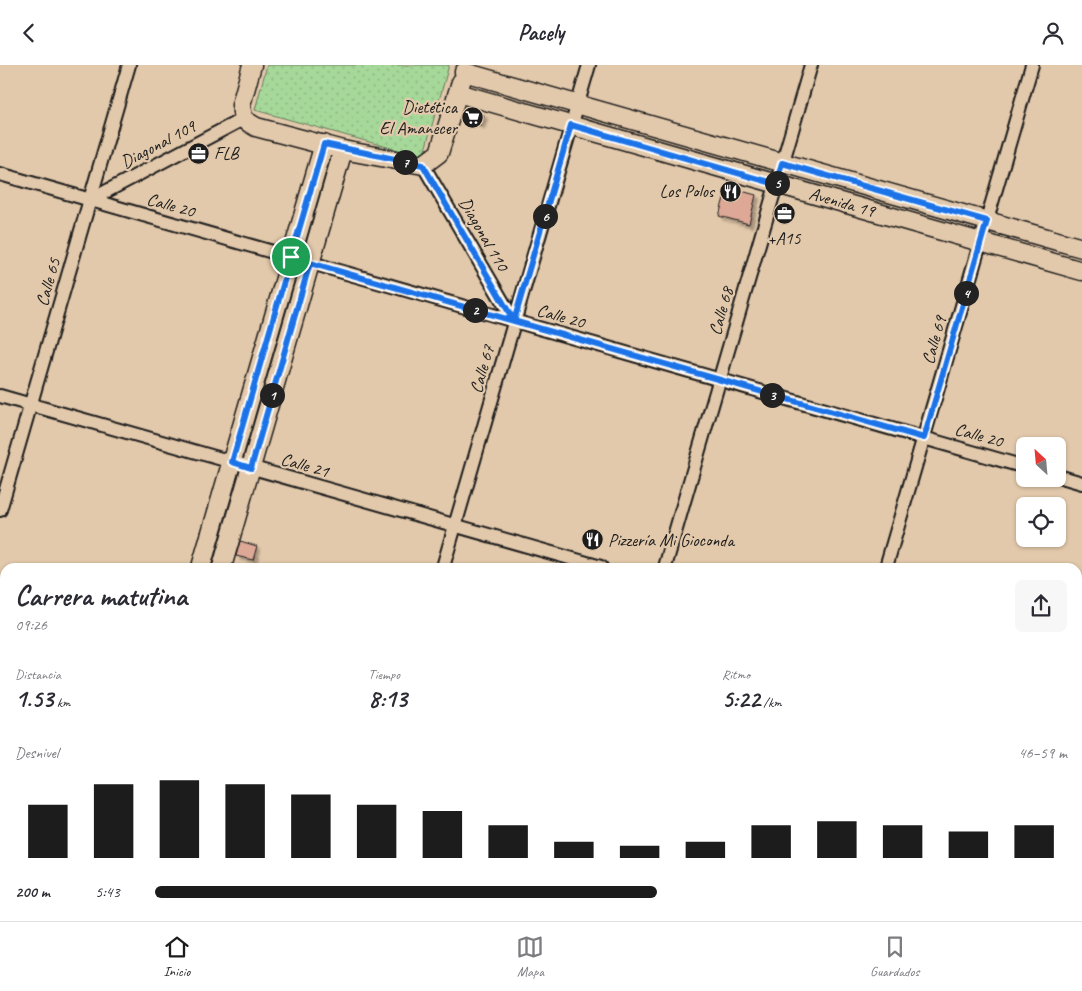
<!DOCTYPE html>
<html lang="es">
<meta charset="utf-8">
<style>
body{margin:0;font-family:Caveat,sans-serif;background:#f7f7f7;color:#2b2b33;height:100vh;display:flex;flex-direction:column;font-size:19px;white-space:nowrap}
*{box-sizing:border-box;margin:0}
p{font-size:16px;color:#7c7c81}
.icon{flex:none;width:28px;height:28px;fill:none;stroke:currentColor;stroke-width:2;stroke-linecap:round;stroke-linejoin:round}
.map{position:relative;flex:1;overflow:hidden}
.sheet{position:absolute;left:0px;top:498px;width:1082px;height:359px;display:flex;flex-direction:column;background:#fff;border-radius:15px 15px 0 0;box-shadow:0 1px 4px #0004}
.sheet>*{flex:none}
.needle{width:32px;rotate:334deg}
.tools{position:absolute;left:1016px;top:372px;display:grid;gap:10px}
.tools a{display:grid;place-items:center;width:50px;height:50px;border-radius:8px;background:#fff;box-shadow:0 1px 4px #0004;font-size:25px}
.pin{position:absolute;display:grid;place-items:center;width:42px;height:42px;color:#fff;margin:-21px;border:2px solid #fff;border-radius:50%;box-shadow:0 1px 5px #0007}
.km{position:absolute;width:25px;height:25px;margin:-12px;border-radius:50%;background:#222;color:#fff;font-size:14px;line-height:25px;text-align:center}
.round{display:grid;place-items:center;flex:none;width:52px;height:52px;border-radius:8px;background:#f7f7f7}
.summary{display:flex;align-items:center;justify-content:space-between;height:85px;padding:0 15px}
h1{font-size:28px;font-weight:700;line-height:38px}
.figures{display:grid;grid-template-columns:repeat(3,1fr);gap:8px;height:85px;padding:5px 15px}
.figures div{display:grid;align-content:center}
.figures b{font-size:25px;font-weight:700}
.figures small{font-size:14px;font-weight:400}
.figures p{font-size:14px}
.chart{height:140px;padding:10px 15px}
.chart p{display:flex;justify-content:space-between}
.chart svg{width:100%;height:90px;margin-top:5px;stroke:#1c1c1c;stroke-width:6}
ul{padding:0 15px;list-style:none;font-size:16px}
li{display:grid;grid-template-columns:80px 60px 1fr;align-items:center;height:38px}
li i{height:12px;border-radius:6px;background:#1c1c1c}
header{display:flex;justify-content:space-between;align-items:center;height:65px;padding:0 15px;background:#fff;font-size:22px;font-weight:700}
.tabs{display:flex;justify-content:space-around;align-items:center;height:70px;border-top:1px solid #e1e1e2;background:#fff;font-size:14px;color:#7c7c81}
.tabs a{display:grid;justify-items:center;gap:2px}
.tabs .selected{color:#1c1c1c}
.map>svg:first-child{display:block}
.green{fill:url(#green-dots);stroke:#617a5a}
.building{fill:#dea896;stroke:#1c1c1c;filter:url(#shadow)}
.lines{fill:none;stroke-linecap:round;stroke-linejoin:round}
.minor-casing{stroke:#1c1c1c;stroke-width:16}
.secondary-casing{stroke:#1c1c1c;stroke-width:21}
.minor{stroke:#e3c9ab;stroke-width:12}
.secondary{stroke:#e3c9ab;stroke-width:18}
.route-casing{stroke:#fff;stroke-width:10}
.route{stroke:#1a73e8;stroke-width:6}
.labels{text-anchor:middle;dominant-baseline:central;stroke-width:4.5;stroke-linejoin:round;paint-order:stroke}
.poi-label{font-size:18px;fill:#1c1c1c;stroke:#e3c9ab;text-anchor:end}
.street-label{font-size:18px;fill:#1c1c1c;stroke:#e3c9ab}
</style>
<header><svg class="icon" aria-label="back" viewBox="0 0 24 24"><path d="M15 5l-7 7 7 7"/></svg>Pacely<svg class="icon" aria-label="person" viewBox="0 0 24 24"><circle cx="12" cy="8" r="4"/><path d="M4 21q1-7 8-7t8 7"/></svg></header>
<div class="map">
<svg width="1082" height="856" viewBox="0 0 1082 856">
<defs>
<pattern id="green-dots" width="8" height="8" patternUnits="userSpaceOnUse" patternTransform="scale(1.25)"><rect width="8" height="8" fill="#a6d899"/><path d="M2 2h.1M6 6h.1" fill="none" stroke="#8eb983" stroke-width="1.8" stroke-linecap="round"/></pattern>
<filter id="shadow"><feDropShadow dx="3.5" dy="3.5" stdDeviation="1" flood-color="#0004"/></filter>
</defs>
<rect width="100%" height="100%" fill="#e3c9ab"/>
<filter id="ink" filterUnits="userSpaceOnUse"><feTurbulence type="fractalNoise" baseFrequency=".02" numOctaves="2"/><feDisplacementMap in="SourceGraphic" scale="10" xChannelSelector="R" yChannelSelector="G"/><feConvolveMatrix kernelMatrix="1 2 1 2 8 2 1 2 1" color-interpolation-filters="sRGB"/></filter>
<g filter="url(#ink)">
<!-- green -->
<path class="green" d="M267 0H449L423 92 255 45Z"/>
<!-- building -->
<g class="building">
<path d="M464 45 484 50 481 60 462 54Z"/>
<path d="M727 122 756 130 749 159 719 151Z"/>
<path d="M240 476 257 481 253 495 236 491Z"/>
</g>
<g class="lines">
<defs>
<g id="minor">
<path d="M423 100 514 256"/>
<path d="M0 109 1025 402"/>
<path d="M90 135 243 54"/>
<path d="M0 331 601 502"/>
<path d="M1058 411 1082 418"/>
<path d="M0 445 129 0"/>
<path d="M443 502 589 0"/>
<path d="M665 502 811 0"/>
<path d="M886 502 1032 0"/>
<path d="M0 553 5 554"/>
<path d="M1078 606 1082 590"/>
<path d="M1078 639 1082 640"/>
<path d="M0 774 5 776"/>
<path d="M269 851 286 856"/>
<path d="M1017 851 1033 856"/>
<path d="M340 856 341 851"/>
<path d="M562 856 564 851"/>
<path d="M784 856 785 851"/>
<path d="M1005 856 1006 851"/>
</g>
<g id="secondary">
<path d="M252 0 241 40 243 54 256 62 343 85 423 100 439 88 461 17"/>
<path d="M464 7 1082 183"/>
<path d="M458 28 1082 206"/>
<path d="M201 502 324 79"/>
<path d="M222 502 343 85"/>
<path d="M98 856 100 851"/>
<path d="M119 856 121 851"/>
</g>
</defs>
<!-- minor casing -->
<use href="#minor" class="minor-casing"/>
<!-- secondary casing -->
<use href="#secondary" class="secondary-casing"/>
<!-- minor -->
<use href="#minor" class="minor"/>
<!-- secondary -->
<use href="#secondary" class="secondary"/>
</g>
</g>
<g class="lines" filter="url(#ink)">
<defs>
<path id="route" d="M291 192 232 397 251 403 310 198 924 373 987 156 782 98 776 119 571 60 514 256 423 100 324 79 291 192"/>
</defs>
<!-- route casing -->
<use href="#route" class="route-casing"/>
<!-- route -->
<use href="#route" class="route"/>
</g>
<!-- icons -->
<defs>
<symbol id="supermarket-disc" viewBox="-11 -11 22 22"><circle r="9.5" fill="#1c1c1c" stroke="#e3c9ab"/><path d="M-6-5.5h2.5l.6 2H6L4.5 2H-2.5L-4.4-4H-6ZM-1.5 3.2a1.3 1.3 0 1 0 .1 0ZM3 3.2a1.3 1.3 0 1 0 .1 0Z" fill="#fff"/></symbol>
<symbol id="office-disc" viewBox="-11 -11 22 22"><circle r="9.5" fill="#1c1c1c" stroke="#e3c9ab"/><path d="M-6-3h4V-5.5h4V-3h4V5H-6ZM-1-4.5V-3h2v-1.5ZM-6 0V1H6V0Z" fill="#fff"/></symbol>
<symbol id="restaurant-disc" viewBox="-11 -11 22 22"><circle r="9.5" fill="#1c1c1c" stroke="#e3c9ab"/><path d="M-5-6h1v4h1v-4h1v4h1v-4h1v5L-1.5 .5V6h-2V.5L-5-1ZM5-6V6H3V1.5H1.5Q1.5-4 5-6Z" fill="#fff"/></symbol>
</defs>
<g fill-rule="evenodd">
<use href="#supermarket-disc" x="460" y="40" width="25" height="25"/>
<use href="#office-disc" x="186" y="76" width="25" height="25"/>
<use href="#restaurant-disc" x="718" y="114" width="25" height="25"/>
<use href="#office-disc" x="772" y="136" width="25" height="25"/>
<use href="#restaurant-disc" x="580" y="462" width="25" height="25"/>
</g>
<g class="labels">
<!-- poi labels -->
<g class="poi-label">
<text x="457" y="42">Dietética<tspan x="457" dy="21">El Amanecer</tspan></text>
<text x="214" y="88" text-anchor="start">FLB</text>
<text x="714" y="126">Los Polos</text>
<text x="784" y="173" text-anchor="middle">+A15</text>
<text x="608" y="475" text-anchor="start">Pizzería Mi Gioconda</text>
</g>
<!-- street labels -->
<g class="street-label">
<text transform="translate(158 79) rotate(-28)">Diagonal 109</text>
<text transform="translate(842 137) rotate(16)">Avenida 19</text>
<text transform="translate(171 140) rotate(16)">Calle 20</text>
<text transform="translate(484 169) rotate(60)">Diagonal 110</text>
<text transform="translate(48 217) rotate(-74)">Calle 65</text>
<text transform="translate(721 246) rotate(-74)">Calle 68</text>
<text transform="translate(561 251) rotate(16)">Calle 20</text>
<text transform="translate(934 275) rotate(-74)">Calle 69</text>
<text transform="translate(482 304) rotate(-74)">Calle 67</text>
<text transform="translate(979 370) rotate(16)">Calle 20</text>
<text transform="translate(305 400) rotate(16)">Calle 21</text>
</g>
</g>
</svg>
<div class="tools">
<a><svg class="needle" viewBox="-14 -14 28 28"><path d="M0-13l5 13h-10z" fill="#e53935"/><path d="M0 13l5-13h-10z" fill="#7c7c81"/></svg></a>
<a><svg class="icon" aria-label="locate" viewBox="0 0 24 24"><circle cx="12" cy="12" r="6"/><path d="M12 2v4M12 18v4M2 12h4M18 12h4"/></svg></a>
</div>
<div class="pin" style="left:291px;top:192px;background:#1e9e55"><svg class="icon" aria-label="arrive" viewBox="0 0 24 24"><path d="M6 21V4h12l-3 4 3 4H6"/></svg></div>
<b class="km" style="left:272px;top:330px">1</b>
<b class="km" style="left:475px;top:245px">2</b>
<b class="km" style="left:772px;top:330px">3</b>
<b class="km" style="left:966px;top:228px">4</b>
<b class="km" style="left:777px;top:118px">5</b>
<b class="km" style="left:545px;top:151px">6</b>
<b class="km" style="left:405px;top:97px">7</b>
<section class="sheet">
<div class="summary"><div><h1>Carrera matutina</h1><p>09:26</p></div><a class="round"><svg class="icon" aria-label="share" viewBox="0 0 24 24"><path d="M12 15V3M7 8l5-5 5 5M5 13v7h14v-7"/></svg></a></div>
<div class="figures">
<div><p>Distancia</p><b>1.53<small> km</small></b></div>
<div><p>Tiempo</p><b>8:13</b></div>
<div><p>Ritmo</p><b>5:22<small> /km</small></b></div>
</div>
<div class="chart"><p><span>Desnivel</span>46–59 m</p>
<svg viewBox="0 0 160 44" preserveAspectRatio="none"><path d="M5 44V18M15 44V8M25 44V6M35 44V8M45 44V13M55 44V18M65 44V21M75 44V28M85 44V36M95 44V38M105 44V36M115 44V28M125 44V26M135 44V28M145 44V31M155 44V28"/></svg>
</div>
<ul>
<li><b>200 m</b>5:43<i style="width:55%"></i></li>
</ul>
</section>
</div>
<nav class="tabs">
<a class="selected"><svg class="icon" aria-label="home" viewBox="0 0 24 24"><path d="M3 11l9-7 9 7M6 9v11h12V9"/></svg>Inicio</a>
<a><svg class="icon" aria-label="map" viewBox="0 0 24 24"><path d="M3 6l6-2 6 2 6-2v14l-6 2-6-2-6 2zM9 4v14M15 6v14"/></svg>Mapa</a>
<a><svg class="icon" aria-label="saved" viewBox="0 0 24 24"><path d="M7 4h10v16l-5-4-5 4z"/></svg>Guardados</a>
</nav>
